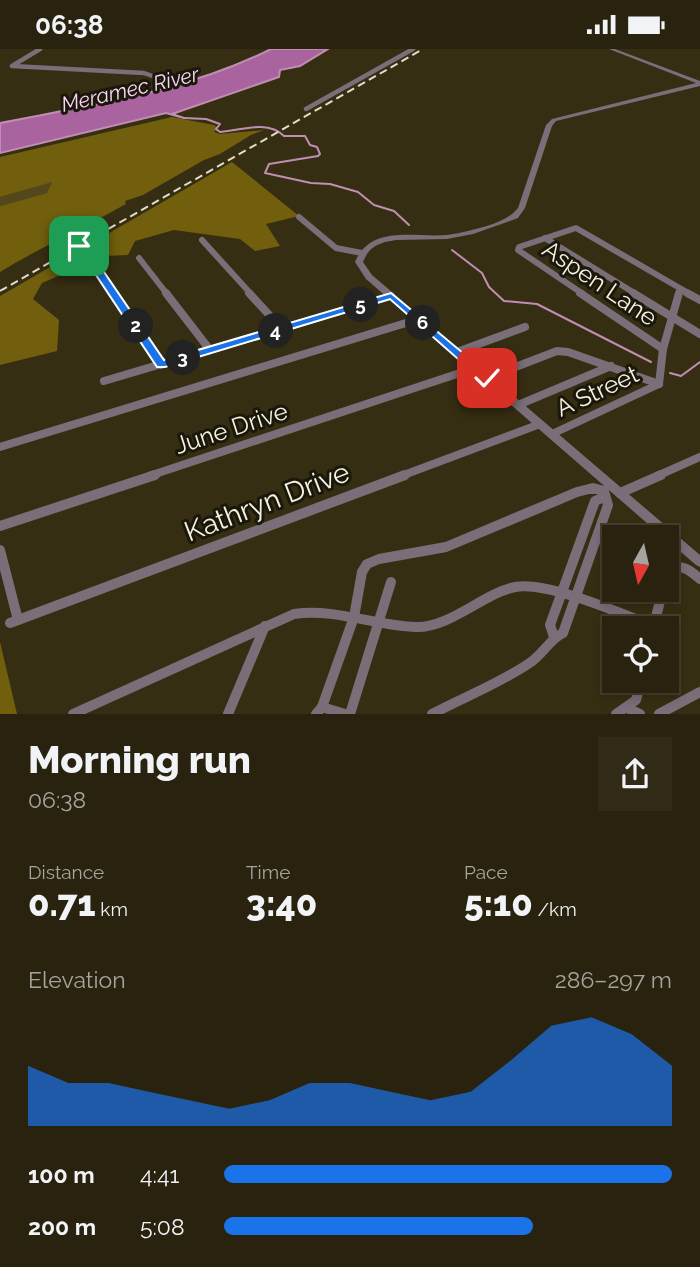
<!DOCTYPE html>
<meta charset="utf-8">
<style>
body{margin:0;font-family:Raleway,sans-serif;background:#302a17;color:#f1f3f6;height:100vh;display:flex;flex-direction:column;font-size:26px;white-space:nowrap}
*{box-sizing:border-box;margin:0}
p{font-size:23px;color:#a5a49e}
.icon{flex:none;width:38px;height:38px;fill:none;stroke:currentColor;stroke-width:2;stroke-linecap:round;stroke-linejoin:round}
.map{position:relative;height:665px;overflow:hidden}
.panel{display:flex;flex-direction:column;background:#28220e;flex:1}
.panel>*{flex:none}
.needle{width:46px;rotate:188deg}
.fabs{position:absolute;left:602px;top:476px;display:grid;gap:14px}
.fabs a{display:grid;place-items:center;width:77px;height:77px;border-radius:0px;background:#28220e;box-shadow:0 4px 10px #0003,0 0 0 2px #443f2e;font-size:35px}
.pin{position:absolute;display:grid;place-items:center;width:60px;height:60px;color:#fff;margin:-30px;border-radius:14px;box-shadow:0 4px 10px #0006}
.km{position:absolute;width:35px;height:35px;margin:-18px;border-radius:50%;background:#222;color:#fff;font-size:19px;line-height:35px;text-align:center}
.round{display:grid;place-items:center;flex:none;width:74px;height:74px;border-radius:0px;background:#302a17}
.overview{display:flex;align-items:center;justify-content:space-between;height:119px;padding:0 28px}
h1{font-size:38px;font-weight:800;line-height:52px}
.metrics{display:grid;grid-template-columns:repeat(3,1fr);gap:10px;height:119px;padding:7px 28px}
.metrics div{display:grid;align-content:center}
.metrics b{font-size:35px;font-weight:800}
.metrics small{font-size:19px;font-weight:400}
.metrics p{font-size:19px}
.chart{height:196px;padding:14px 28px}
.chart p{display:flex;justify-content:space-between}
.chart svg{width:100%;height:126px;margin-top:7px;fill:#1a73e8;opacity:.7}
ul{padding:0 28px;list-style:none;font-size:23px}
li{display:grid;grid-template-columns:112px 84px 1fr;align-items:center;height:52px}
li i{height:18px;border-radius:9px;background:#1a73e8}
.status{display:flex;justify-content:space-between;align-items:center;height:49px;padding:0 35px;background:#28220e;direction:ltr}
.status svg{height:19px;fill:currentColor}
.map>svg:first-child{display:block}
.green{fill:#53481c}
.forest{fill:#715f0d}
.water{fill:#a9639e;stroke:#c08eb2;stroke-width:2}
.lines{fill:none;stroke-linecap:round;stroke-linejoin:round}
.stream{stroke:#c08eb2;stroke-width:2}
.minor-far3{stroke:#7a6e78;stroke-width:4.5}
.minor-far2{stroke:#7a6e78;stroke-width:6}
.minor-far1{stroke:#7a6e78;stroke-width:8}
.minor{stroke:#7a6e78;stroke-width:10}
.tertiary{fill:#7a6e78;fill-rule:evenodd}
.rail{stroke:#e2dcca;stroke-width:2;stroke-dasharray:8 4.5;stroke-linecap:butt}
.route{fill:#1a73e8;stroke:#fff;stroke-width:2}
.labels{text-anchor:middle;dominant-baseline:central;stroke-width:6;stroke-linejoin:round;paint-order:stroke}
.far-water-label{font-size:21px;font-style:italic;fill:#fdd6f5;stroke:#1a170b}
.street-label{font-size:24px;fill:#f6f1e0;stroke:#1a170b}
.near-street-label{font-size:28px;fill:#f6f1e0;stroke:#1a170b}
</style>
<div class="status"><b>06:38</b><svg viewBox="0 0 49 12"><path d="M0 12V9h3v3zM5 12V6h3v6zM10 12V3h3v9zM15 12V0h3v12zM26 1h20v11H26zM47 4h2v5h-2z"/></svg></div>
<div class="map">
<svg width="700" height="665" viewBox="0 0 700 665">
<rect width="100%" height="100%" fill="#362e12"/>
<!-- green -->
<path class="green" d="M53 132 47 144 0 157V148Z"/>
<!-- forest -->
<g class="forest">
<path d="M172 68 214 76 218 79 214 83 220 85 264 81 251 86 220 105 204 111 143 146 125 152 126 155C85 178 41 198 0 223V157L47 144 52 133 0 148V108Z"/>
<path d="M232 113 299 167 266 175 280 197 255 202 240 190 174 181 135 192 128 206 104 207 83 203 71 210 70 222 42 234 33 250 59 271 57 302 0 316V247Z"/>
<path d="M0 593 17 665H0Z"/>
</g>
<!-- water -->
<path class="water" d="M271 0H328L300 17 280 21 279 28 172 65 184 69 166 64 0 104V74C91 56 188 42 271 0Z"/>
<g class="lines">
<!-- stream -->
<g class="stream">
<path d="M184 69 206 70 220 75 216 80 220 83C240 81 268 71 284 87H305L310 96 317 98 320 105 318 107 269 115 265 124 311 134 330 135 358 143 374 156 394 162 409 176"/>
<path d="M452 201 482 224 489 238 504 252 537 255 651 313"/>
<path d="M670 324 681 327 700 313"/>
</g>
<!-- minor-far3 -->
<g class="minor-far3">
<path d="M40 0 12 17 144 24 164 31 155 32V28"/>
<path d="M306 60 413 0"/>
</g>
<!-- minor-far2 -->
<g class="minor-far2">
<path d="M299 168 336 199 362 204"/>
<path d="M545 189 636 245"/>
<path d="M202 191 251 245"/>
<path d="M75 196 84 200 114 245"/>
<path d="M139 209 167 245"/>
<path d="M583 245 518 201 519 198 576 179 690 245"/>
<path d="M678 245 680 240"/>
</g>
<!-- minor-far1 -->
<g class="minor-far1">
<path d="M113 244 161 316"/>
<path d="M166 244 210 301"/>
<path d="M249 244 282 280"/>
<path d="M580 244 663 300"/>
<path d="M633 244 700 285"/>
<path d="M687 244 700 251"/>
<path d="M457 303 525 278"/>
<path d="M487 329 557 302 568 303 659 335"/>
<path d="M104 332 391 247"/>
<path d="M659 335 663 300 679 244"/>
<path d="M518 356 611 317"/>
<path d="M552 385 659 335"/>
<path d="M0 398 419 270"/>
<path d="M149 427 475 319"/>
<path d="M401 427 540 375"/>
<path d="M657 427 700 408"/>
</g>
<!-- minor -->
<g class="minor">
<path d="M620 444 661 426"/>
<path d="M0 477 155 426"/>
<path d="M0 501 18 571"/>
<path d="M667 526 670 520C683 515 691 522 700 530"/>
<path d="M10 574 405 426"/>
<path d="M653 579 663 541"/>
<path d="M554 588 550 576 595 452 604 448"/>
<path d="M322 658 345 665"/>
<path d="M627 659 640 665"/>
<path d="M73 665 294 565C336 559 375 577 416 578 450 579 484 544 515 538 548 532 621 565 654 577"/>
<path d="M228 665 265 577"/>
<path d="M316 665 322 658 354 568 362 523 367 515 379 510 446 498 577 443 593 439 604 442 608 456 563 584C550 590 543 605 531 613 501 634 464 648 432 665"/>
<path d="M350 665 391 533"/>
<path d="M616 665 636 651 641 632"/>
<path d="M659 665 700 643"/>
</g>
<!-- tertiary -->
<path class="tertiary" d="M609 0H615L700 32V37L556 72 552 77 525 159 518 169 510 172 473 185 447 190 396 191 385 193C373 197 368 201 363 213L372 226 700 506V518L696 516 667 491V488H663L366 230 355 213C371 175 414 189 447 186 462 184 476 180 490 176 501 172 511 168 518 159L546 76 552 70 696 34Z"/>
<!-- rail -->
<path class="rail" d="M0 242 423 0"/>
</g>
<!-- route -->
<path class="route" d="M79 194 87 198 164 311 391 244 493 329 483 332 390 250 165 318H157L80 202 74 197Z"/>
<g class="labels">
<!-- far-water labels -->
<g class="far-water-label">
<text transform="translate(130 40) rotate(-13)">Meramec River</text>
</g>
<!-- street labels -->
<g class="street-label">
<text transform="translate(600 234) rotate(34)">Aspen Lane</text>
<text transform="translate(597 342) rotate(-25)">A Street</text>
<text transform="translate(231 379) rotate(-18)">June Drive</text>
</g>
<!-- near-street labels -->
<g class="near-street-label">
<text transform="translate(267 453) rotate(-21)">Kathryn Drive</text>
</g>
</g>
</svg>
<div class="fabs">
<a><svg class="needle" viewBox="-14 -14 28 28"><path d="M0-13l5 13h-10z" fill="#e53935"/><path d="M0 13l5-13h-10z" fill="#a5a49e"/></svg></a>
<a><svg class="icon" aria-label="locate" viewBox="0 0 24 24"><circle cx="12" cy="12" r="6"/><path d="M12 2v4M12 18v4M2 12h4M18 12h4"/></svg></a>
</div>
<div class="pin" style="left:79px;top:197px;background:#1e9e55"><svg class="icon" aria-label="arrive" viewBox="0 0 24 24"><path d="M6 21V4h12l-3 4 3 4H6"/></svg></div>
<div class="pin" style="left:487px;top:329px;background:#d93025"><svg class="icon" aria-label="check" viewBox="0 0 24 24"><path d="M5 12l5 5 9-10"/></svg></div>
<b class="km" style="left:136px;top:277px">2</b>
<b class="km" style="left:183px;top:309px">3</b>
<b class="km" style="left:276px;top:282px">4</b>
<b class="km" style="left:361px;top:256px">5</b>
<b class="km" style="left:423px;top:274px">6</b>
</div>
<section class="panel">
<div class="overview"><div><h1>Morning run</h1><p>06:38</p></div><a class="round"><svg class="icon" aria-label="share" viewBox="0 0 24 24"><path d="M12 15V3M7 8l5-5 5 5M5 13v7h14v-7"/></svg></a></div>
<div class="metrics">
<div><p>Distance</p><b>0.71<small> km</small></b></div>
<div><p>Time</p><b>3:40</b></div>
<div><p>Pace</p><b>5:10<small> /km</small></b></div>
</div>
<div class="chart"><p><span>Elevation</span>286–297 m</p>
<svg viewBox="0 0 160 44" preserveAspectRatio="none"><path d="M0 44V23L10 29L20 29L30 32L40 35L50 38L60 35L70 29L80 29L90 32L100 35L110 32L120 21L130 9L140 6L150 12L160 23V44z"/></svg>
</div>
<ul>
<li><b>100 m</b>4:41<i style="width:100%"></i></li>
<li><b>200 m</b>5:08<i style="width:69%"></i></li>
</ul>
</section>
